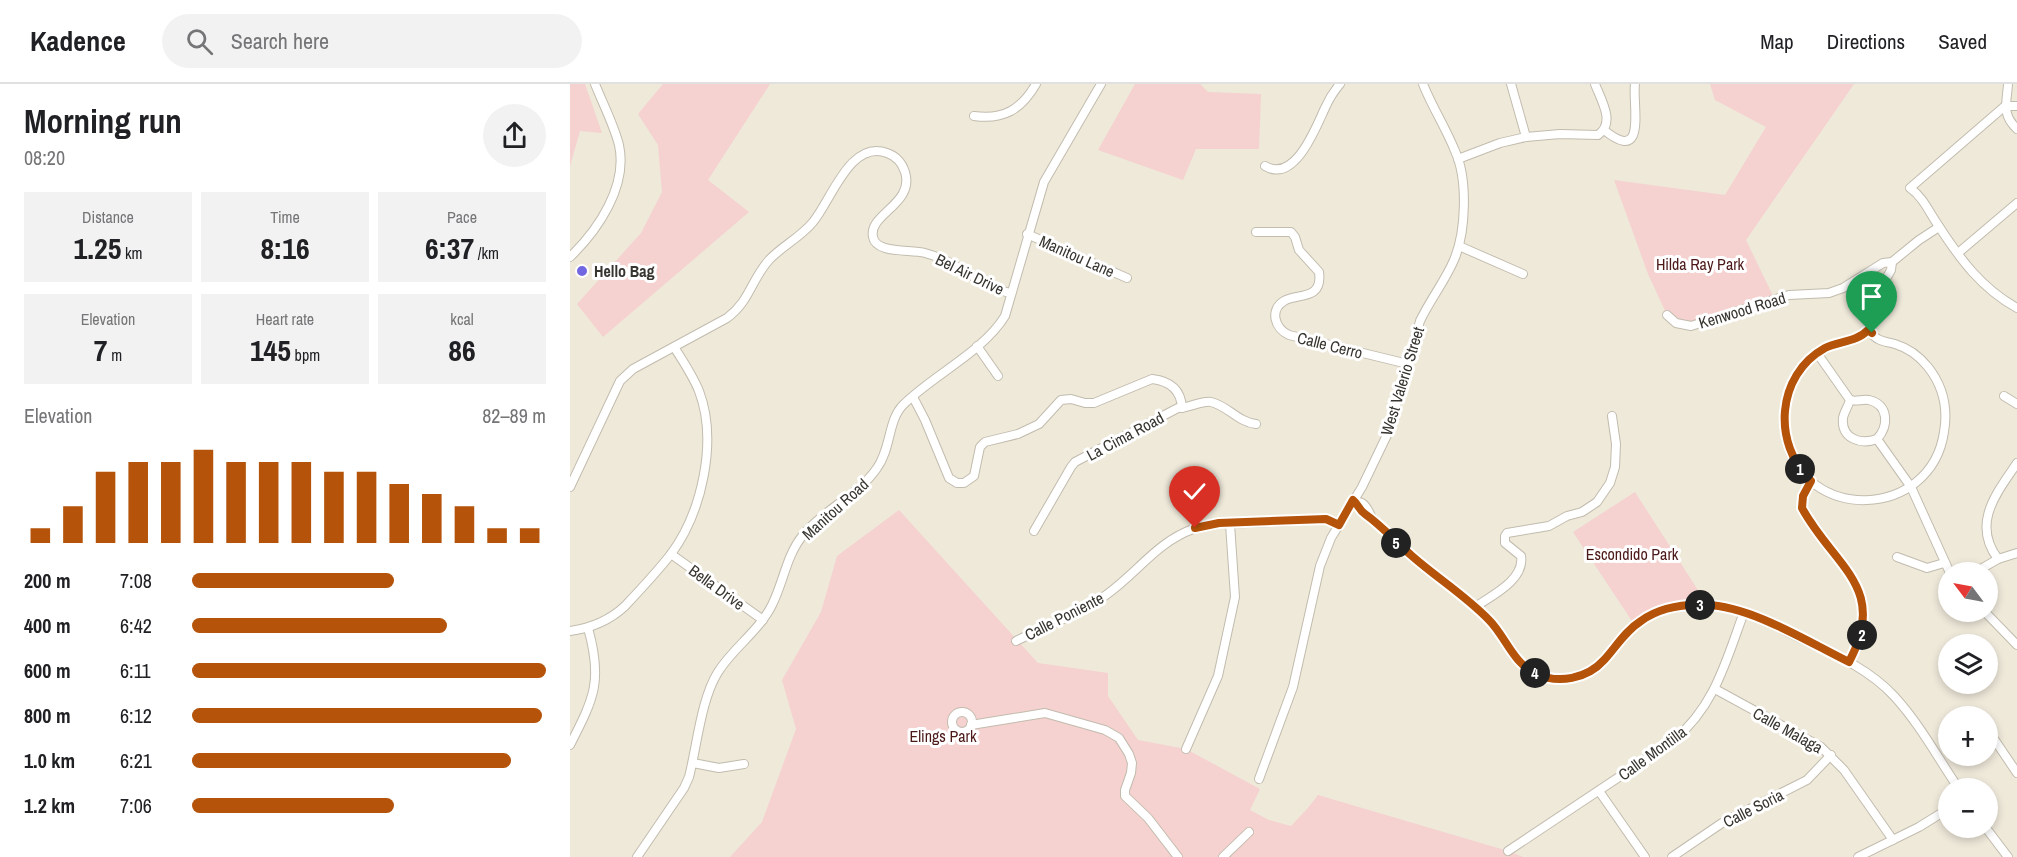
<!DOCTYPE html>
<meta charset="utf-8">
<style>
body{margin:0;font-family:"Archivo Narrow",sans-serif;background:#f2f2f2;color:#202124;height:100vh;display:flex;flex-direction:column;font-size:22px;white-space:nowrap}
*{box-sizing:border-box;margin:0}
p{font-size:20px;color:#757577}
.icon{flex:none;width:33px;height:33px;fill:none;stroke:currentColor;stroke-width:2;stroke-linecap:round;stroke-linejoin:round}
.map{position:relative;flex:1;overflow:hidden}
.drawer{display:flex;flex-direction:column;background:#fff;width:570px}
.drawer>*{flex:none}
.needle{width:39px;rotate:302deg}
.buttons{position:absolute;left:1368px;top:478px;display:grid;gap:12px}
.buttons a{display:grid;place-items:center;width:60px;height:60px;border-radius:50%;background:#fff;box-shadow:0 3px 9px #0003;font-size:30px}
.pin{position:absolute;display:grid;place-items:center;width:51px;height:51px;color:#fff;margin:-62px -26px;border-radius:50% 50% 50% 0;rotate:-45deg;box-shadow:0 0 6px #0007}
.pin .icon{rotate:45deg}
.km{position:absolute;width:30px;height:30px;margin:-15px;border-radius:50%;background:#222;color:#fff;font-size:16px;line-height:30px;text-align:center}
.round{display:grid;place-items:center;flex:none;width:63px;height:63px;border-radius:32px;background:#f2f2f2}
.overview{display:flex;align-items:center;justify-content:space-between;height:102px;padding:0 24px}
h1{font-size:33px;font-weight:800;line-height:45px}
.figures{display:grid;grid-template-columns:repeat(3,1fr);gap:9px;height:102px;padding:6px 24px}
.figures div{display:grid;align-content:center;border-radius:0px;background:#f2f2f2;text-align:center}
.figures b{font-size:30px;font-weight:800}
.figures small{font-size:16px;font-weight:400}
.figures p{font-size:16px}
.chart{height:168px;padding:12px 24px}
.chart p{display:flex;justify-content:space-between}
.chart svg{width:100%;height:108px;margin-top:6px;stroke:#b45309;stroke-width:6}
ul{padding:0 24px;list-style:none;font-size:20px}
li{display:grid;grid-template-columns:96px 72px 1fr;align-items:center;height:45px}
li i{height:15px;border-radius:8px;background:#b45309}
header{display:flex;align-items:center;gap:36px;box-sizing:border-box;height:84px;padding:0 30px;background:#fff;border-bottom:2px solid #e0e0e0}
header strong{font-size:28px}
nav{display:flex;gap:33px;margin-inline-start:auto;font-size:21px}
.search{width:420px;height:54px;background:#f2f2f2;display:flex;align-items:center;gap:15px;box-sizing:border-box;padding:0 21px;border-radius:33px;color:#757577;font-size:22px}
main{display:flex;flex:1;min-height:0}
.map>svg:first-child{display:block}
.green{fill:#f5d1cf}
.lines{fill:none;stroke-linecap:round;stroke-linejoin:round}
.minor-casing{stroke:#c2bcae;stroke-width:10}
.minor{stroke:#fff;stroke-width:8}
.route-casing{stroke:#fff;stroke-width:12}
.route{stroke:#b45309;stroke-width:8}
.poi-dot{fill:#7167e1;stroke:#fff;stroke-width:2}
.labels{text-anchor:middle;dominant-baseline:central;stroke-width:6;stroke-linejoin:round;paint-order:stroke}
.street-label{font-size:16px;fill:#373530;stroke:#fff}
.park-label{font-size:16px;fill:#4c1818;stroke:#fff}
.poi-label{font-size:16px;font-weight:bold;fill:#373530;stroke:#fff;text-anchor:start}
</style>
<header>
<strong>Kadence</strong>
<div class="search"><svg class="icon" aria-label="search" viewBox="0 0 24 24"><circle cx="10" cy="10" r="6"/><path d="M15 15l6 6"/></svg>Search here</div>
<nav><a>Map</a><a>Directions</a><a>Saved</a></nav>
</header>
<main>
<section class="drawer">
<div class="overview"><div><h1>Morning run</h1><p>08:20</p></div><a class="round"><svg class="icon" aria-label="share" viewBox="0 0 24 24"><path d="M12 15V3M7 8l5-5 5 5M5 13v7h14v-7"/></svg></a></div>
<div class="figures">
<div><p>Distance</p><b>1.25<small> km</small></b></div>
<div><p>Time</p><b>8:16</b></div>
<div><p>Pace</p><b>6:37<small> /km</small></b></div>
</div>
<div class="figures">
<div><p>Elevation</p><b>7<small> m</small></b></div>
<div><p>Heart rate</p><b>145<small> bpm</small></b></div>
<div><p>kcal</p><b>86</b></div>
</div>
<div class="chart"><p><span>Elevation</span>82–89 m</p>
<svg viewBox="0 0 160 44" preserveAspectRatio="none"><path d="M5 44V38M15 44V29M25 44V15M35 44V11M45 44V11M55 44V6M65 44V11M75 44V11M85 44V11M95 44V15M105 44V15M115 44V20M125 44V24M135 44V29M145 44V38M155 44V38"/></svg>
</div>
<ul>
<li><b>200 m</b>7:08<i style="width:57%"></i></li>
<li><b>400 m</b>6:42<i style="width:72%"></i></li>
<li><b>600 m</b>6:11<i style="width:100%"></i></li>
<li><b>800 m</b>6:12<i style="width:99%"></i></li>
<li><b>1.0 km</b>6:21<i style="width:90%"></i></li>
<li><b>1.2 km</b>7:06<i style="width:57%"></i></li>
</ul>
</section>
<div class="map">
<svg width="1447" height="773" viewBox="0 0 1447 773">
<rect width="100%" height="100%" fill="#efe9da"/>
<!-- green -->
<g class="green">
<path d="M0 0H15L32 49 10 47 0 82Z"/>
<path d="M93 0H200L138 96 179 128 33 253 7 220 71 149 92 108 88 61 68 30Z"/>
<path d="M565 0H630L638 8 691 10 689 65H626L613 96 528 66Z"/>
<path d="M1140 0H1284L1176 156 1205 216 1121 242 1097 231 1078 190 1044 96 1155 111 1196 43 1145 16Z"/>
<path d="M1065 408 1133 514C1107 517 1084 522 1062 537L1003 448Z"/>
<path d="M329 426 468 579 538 589V612L568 656 616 665 690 705 680 726 699 736 721 742 737 725 748 711 938 767 953 773H160L192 738 226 645 212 596 251 528 267 472Z"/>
</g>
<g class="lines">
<defs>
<g id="minor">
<path d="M941 0 956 53"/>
<path d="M1438 0C1437 18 1431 30 1447 45"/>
<path d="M1447 22H1435L1340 104C1353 113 1359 128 1368 141 1390 175 1411 204 1447 224"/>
<path d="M404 32C433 36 451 26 466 0"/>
<path d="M1034 46C1078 82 1062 20 1065 0"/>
<path d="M888 75 930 59 956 53 990 50 1028 51C1046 39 1031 16 1025 0"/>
<path d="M695 82C725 100 746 43 755 24 759 15 764 7 770 0"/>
<path d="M686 148H721L725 153 729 166 749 188C753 217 727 209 714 217 699 226 705 245 719 251L838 280"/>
<path d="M457 150 557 194"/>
<path d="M889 162 953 190"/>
<path d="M1388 169 1447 119"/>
<path d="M0 173C28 146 58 102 49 61 44 41 33 20 25 0"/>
<path d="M1097 231 1106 239 1121 242 1219 211 1259 209 1273 204 1313 179 1322 178 1349 156 1369 143"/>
<path d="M1298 246C1301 249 1304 253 1308 255 1313 258 1319 258 1325 260 1338 264 1350 273 1358 283 1373 302 1378 325 1374 348 1361 436 1233 440 1216 353 1212 335 1214 317 1222 300 1231 282 1246 267 1265 261 1276 257 1289 255 1298 246Z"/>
<path d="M1298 246 1308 209 1321 186 1322 178"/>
<path d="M407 262 428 292"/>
<path d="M1247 269 1280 316C1278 323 1274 328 1273 334 1271 355 1291 361 1307 355L1341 403 1380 489"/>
<path d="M1434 312 1447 320"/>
<path d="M343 313 355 336 379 394 387 399H394L404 392 410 363 415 358 448 350 469 340 491 316 501 315 515 319H524L582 295C600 297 611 306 612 324"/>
<path d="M1280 316C1286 318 1292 315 1299 316 1319 321 1319 342 1307 355"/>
<path d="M1241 397 1233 412 1232 424C1264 484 1320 502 1279 578"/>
<path d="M0 403 50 297 63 285 157 234C180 217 181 196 199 176 212 162 231 153 243 138 261 117 280 55 317 69 326 72 332 79 335 88 345 120 298 130 303 153 306 170 340 165 355 169 387 177 409 202 440 209"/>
<path d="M783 416C786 417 789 418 792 419 798 423 799 429 802 434 809 443 819 452 828 460 857 486 890 508 919 535 939 555 944 583 974 593 993 599 1018 592 1032 578 1047 562 1057 544 1077 533 1098 522 1124 519 1148 522 1177 525 1202 540 1228 553 1262 569 1298 584 1324 612 1349 639 1368 674 1389 705"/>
<path d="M786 418 789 424 801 433"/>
<path d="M464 447 501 383 505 378 608 324C619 324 633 316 641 318 658 322 668 338 686 340"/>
<path d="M101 470 193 536"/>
<path d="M1327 473 1357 484 1374 479"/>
<path d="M1428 475C1401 439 1427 409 1447 379"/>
<path d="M1404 489 1428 475 1447 469"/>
<path d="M905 523C921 512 955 496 951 472L935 459V452L937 449 979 442 997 432 1012 428 1027 418 1040 399 1045 383 1046 360 1042 332"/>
<path d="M1415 528 1447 561"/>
<path d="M0 547C22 544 39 537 55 522 71 505 87 488 101 470 132 428 148 357 129 307 123 292 113 277 104 263"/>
<path d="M446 557C476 542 509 530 536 511 567 489 587 458 623 445 641 438 659 440 678 439 704 438 730 437 756 435L769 441"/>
<path d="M1145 605 1251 663 1274 686 1323 756"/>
<circle cx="392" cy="638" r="10"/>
<path d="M401 641 475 629 535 646 549 654 559 670 562 679 561 689 555 706V712L578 734 608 773"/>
<path d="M1422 652 1447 689"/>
<path d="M0 661C24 614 33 597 18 544"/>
<path d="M616 665 648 592 665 513 660 440"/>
<path d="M123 679 149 684 174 680"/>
<path d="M689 695 723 603 750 482 761 454 792 403 818 349 850 237C860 216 875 197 884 176 896 148 898 95 885 67 876 44 862 23 853 0"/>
<path d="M1029 707 1075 773"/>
<path d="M1416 744 1438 773"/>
<path d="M938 767 1103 657C1145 622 1156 577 1174 528"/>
<path d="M67 773 114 704 119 693C127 662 131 615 148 588 163 564 189 547 202 521 214 497 216 472 233 451 254 425 288 412 307 384 321 365 318 336 333 321 363 291 413 268 435 232L474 98 531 0"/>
<path d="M653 773 679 748"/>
<path d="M1102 773 1152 739 1237 696 1261 671"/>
<path d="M1288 773 1349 743 1378 725"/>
</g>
</defs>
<!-- minor casing -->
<use href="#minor" class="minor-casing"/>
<!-- minor -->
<use href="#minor" class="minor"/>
</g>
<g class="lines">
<defs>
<path id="route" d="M625 444 649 439 756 435 769 441 783 416C788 420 789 426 795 430 812 442 826 458 842 472 867 494 896 512 919 536 936 553 943 580 967 590 988 600 1017 595 1034 576 1046 563 1055 547 1071 537 1089 524 1114 520 1136 521 1181 522 1238 558 1279 578 1319 503 1264 483 1232 424L1233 412 1241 397C1202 360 1206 291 1255 264 1269 257 1287 258 1298 246L1302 249"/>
</defs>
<!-- route casing -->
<use href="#route" class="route-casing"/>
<!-- route -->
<use href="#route" class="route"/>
</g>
<!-- markers -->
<circle class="poi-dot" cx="12" cy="187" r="6"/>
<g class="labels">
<!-- street labels -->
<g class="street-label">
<text transform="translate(507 172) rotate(24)">Manitou Lane</text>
<text transform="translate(400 190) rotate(26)">Bel Air Drive</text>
<text transform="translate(1172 226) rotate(-17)">Kenwood Road</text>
<text transform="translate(760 261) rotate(14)">Calle Cerro</text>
<text transform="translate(832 297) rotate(-73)">West Valerio Street</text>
<text transform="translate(555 352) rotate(-28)">La Cima Road</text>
<text transform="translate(265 425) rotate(-42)">Manitou Road</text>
<text transform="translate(147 503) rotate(36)">Bella Drive</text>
<text transform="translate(494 532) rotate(-27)">Calle Poniente</text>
<text transform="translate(1218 646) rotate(29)">Calle Malaga</text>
<text transform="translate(1082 669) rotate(-36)">Calle Montilla</text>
<text transform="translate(1183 724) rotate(-27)">Calle Soria</text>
</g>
<!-- park labels -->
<g class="park-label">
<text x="1130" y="180">Hilda Ray Park</text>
<text x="1062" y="470">Escondido Park</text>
<text x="373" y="652">Elings Park</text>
</g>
<!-- poi labels -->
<g class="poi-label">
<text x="24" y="187">Hello Bag</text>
</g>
</g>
</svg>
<div class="buttons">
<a><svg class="needle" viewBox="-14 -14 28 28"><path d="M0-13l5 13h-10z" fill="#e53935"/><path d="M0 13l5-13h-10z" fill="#757577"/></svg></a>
<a><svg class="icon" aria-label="layers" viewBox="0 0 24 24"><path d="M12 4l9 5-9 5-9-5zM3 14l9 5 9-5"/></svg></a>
<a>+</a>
<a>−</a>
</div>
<div class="pin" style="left:1302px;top:249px;background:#1e9e55"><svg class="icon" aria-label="arrive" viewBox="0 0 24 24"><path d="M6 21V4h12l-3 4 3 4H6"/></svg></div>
<div class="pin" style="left:625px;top:444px;background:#d93025"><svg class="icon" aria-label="check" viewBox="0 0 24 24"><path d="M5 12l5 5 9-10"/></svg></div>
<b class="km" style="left:1230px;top:385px">1</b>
<b class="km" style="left:1292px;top:551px">2</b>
<b class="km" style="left:1130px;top:521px">3</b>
<b class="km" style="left:965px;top:589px">4</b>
<b class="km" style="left:826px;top:459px">5</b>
</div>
</main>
